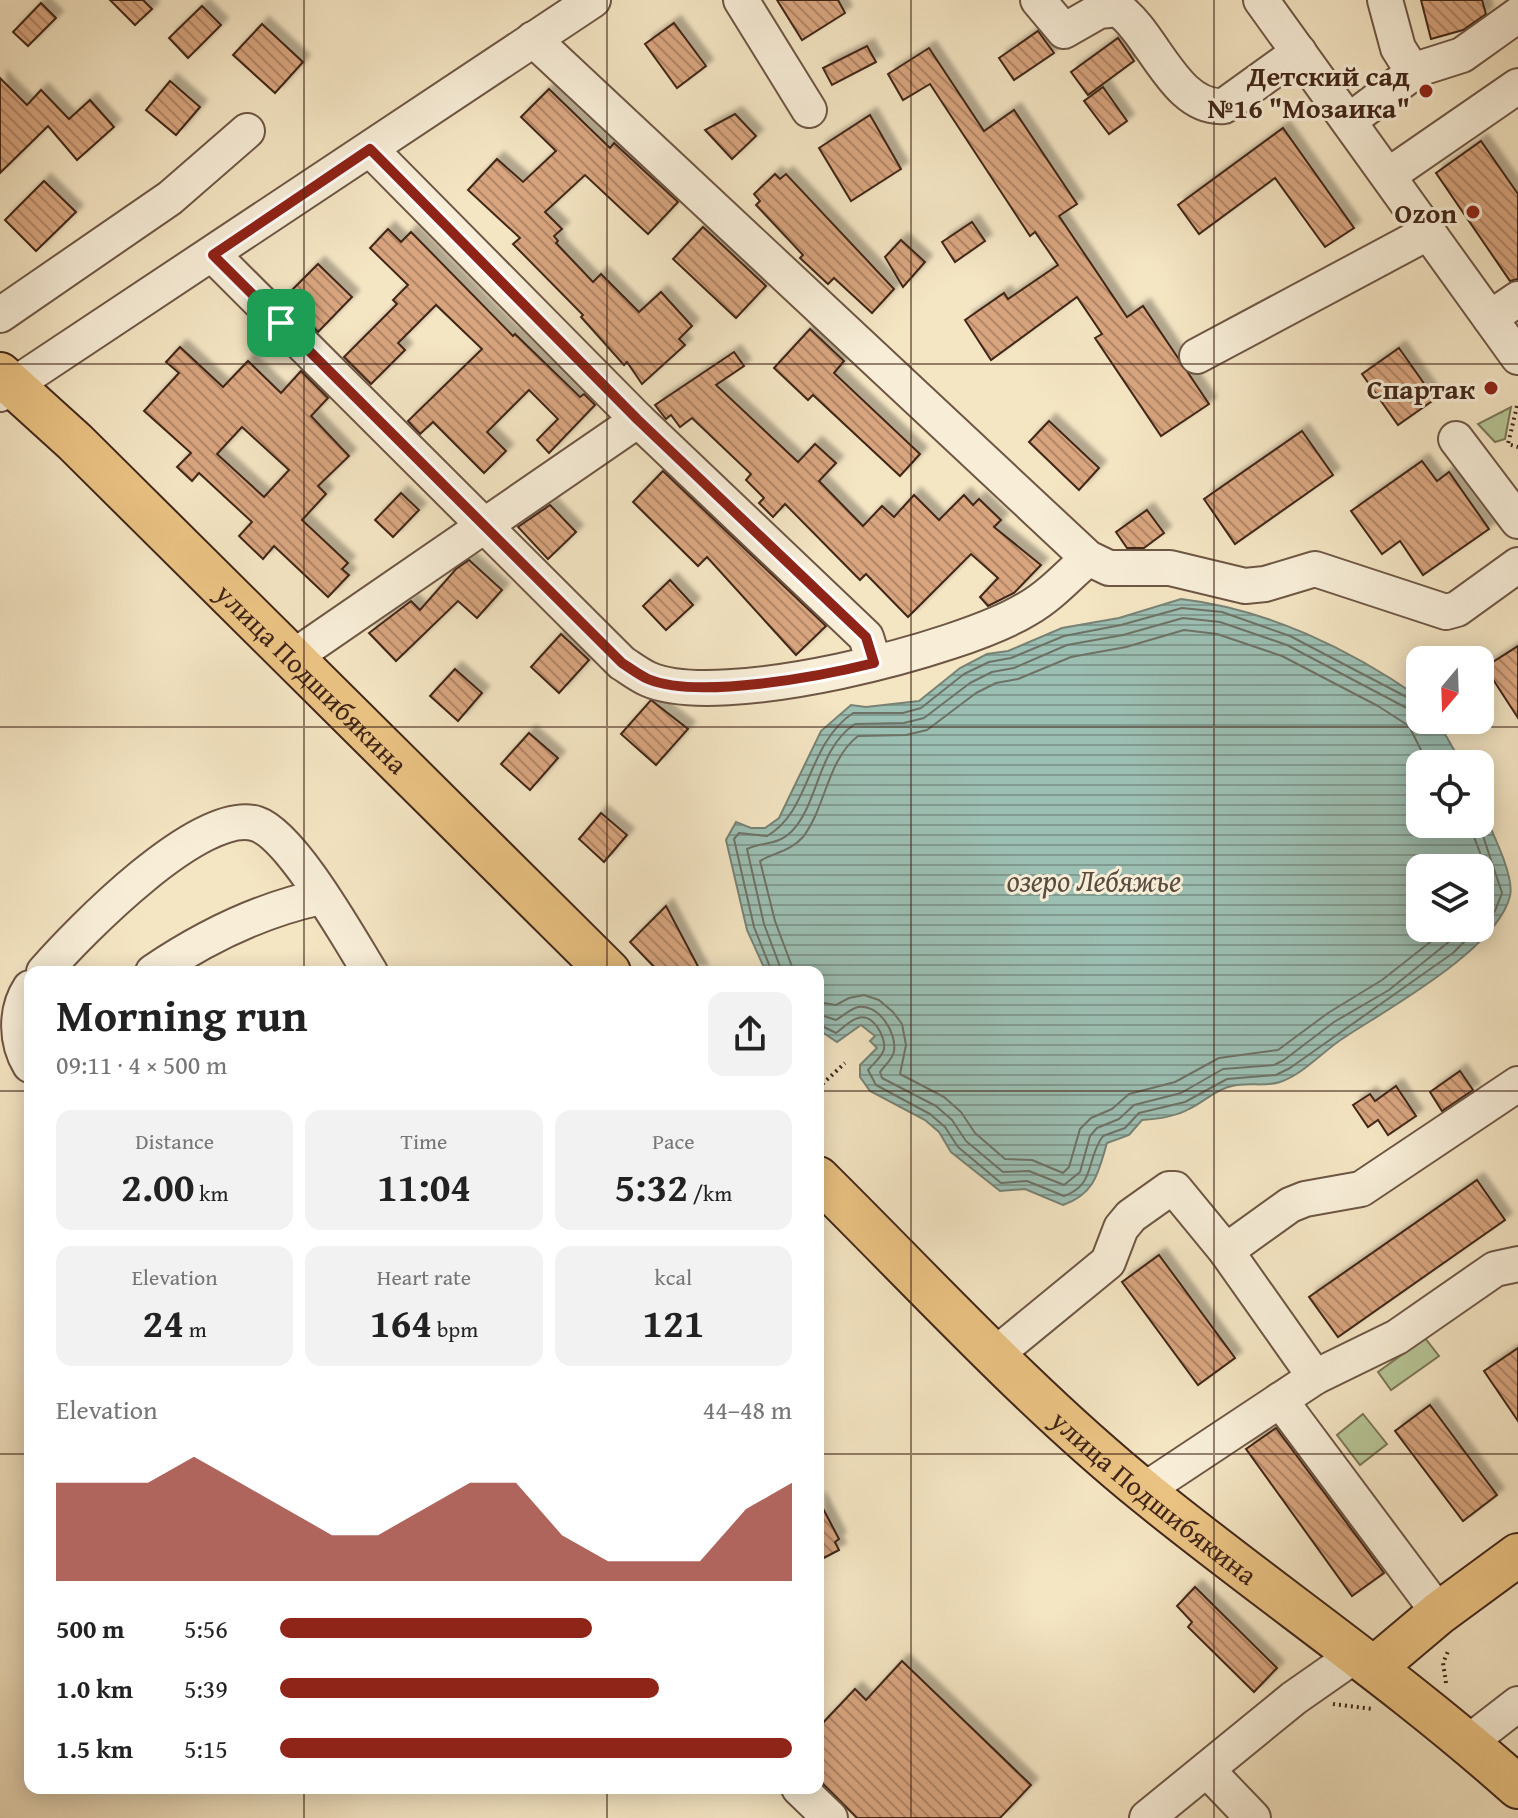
<!DOCTYPE html>
<meta charset="utf-8">
<style>
body{margin:0;font-family:"Gentium Book Plus",serif;background:#f2f2f2;color:#222;height:100vh;display:flex;flex-direction:column;font-size:30px;white-space:nowrap}
*{box-sizing:border-box;margin:0}
p{font-size:26px;color:#767676}
.icon{flex:none;width:44px;height:44px;fill:none;stroke:currentColor;stroke-width:2;stroke-linecap:round;stroke-linejoin:round}
.map{position:relative;flex:1;overflow:hidden}
.details{position:absolute;left:24px;top:966px;width:800px;height:828px;display:flex;flex-direction:column;background:#fff;border-radius:16px;box-shadow:0 4px 20px #0003}
.details>*{flex:none}
.needle{width:52px;rotate:199deg}
.controls{position:absolute;left:1406px;top:646px;display:grid;gap:16px}
.controls a{display:grid;place-items:center;width:88px;height:88px;border-radius:16px;background:#fff;box-shadow:0 4px 20px #0003;font-size:40px}
.pin{position:absolute;display:grid;place-items:center;width:68px;height:68px;color:#fff;margin:-34px;border-radius:16px;box-shadow:0 4px 12px #0006}
.round{display:grid;place-items:center;flex:none;width:84px;height:84px;border-radius:16px;background:#f2f2f2}
.head{display:flex;align-items:center;justify-content:space-between;height:136px;padding:0 32px}
h1{font-size:44px;font-weight:700;line-height:60px}
.metrics{display:grid;grid-template-columns:repeat(3,1fr);gap:12px;height:136px;padding:8px 32px}
.metrics div{display:grid;align-content:center;border-radius:16px;background:#f2f2f2;text-align:center}
.metrics b{font-size:40px;font-weight:700}
.metrics small{font-size:22px;font-weight:400}
.metrics p{font-size:22px}
.chart{height:224px;padding:16px 32px}
.chart p{display:flex;justify-content:space-between}
.chart svg{width:100%;height:144px;margin-top:8px;fill:#8f2418;opacity:.7}
ul{padding:0 32px;list-style:none;font-size:26px}
li{display:grid;grid-template-columns:128px 96px 1fr;align-items:center;height:60px}
li i{height:20px;border-radius:10px;background:#8f2418}
.map>svg:first-child{display:block}
.grass{fill:url(#grass-tufts);stroke:#7c7658;stroke-width:2}
.green{fill:#b7c697;stroke:#7c7658;stroke-width:2}
.water{fill:url(#water-rules);stroke:#788275;stroke-width:2;fill-rule:evenodd}
.lines{fill:none;stroke-linecap:round;stroke-linejoin:round}
.shore{stroke:#6e7266;stroke-width:2}
.building{fill:url(#building-back-hatch);stroke:#412619;stroke-width:2;fill-rule:evenodd;filter:url(#shadow)}
.minor-casing{stroke:#6e5644;stroke-width:38}
.major-casing{stroke:#412619;stroke-width:46}
.path{stroke:#412619;stroke-width:4;stroke-dasharray:2 4;stroke-linecap:butt}
.minor{stroke:#f8eed8;stroke-width:34}
.major{stroke:#eac282;stroke-width:42}
.route-casing{stroke:#fff;stroke-width:16}
.route{stroke:#8f2418;stroke-width:10}
.grid{fill:none;stroke:#412619;stroke-width:2;stroke-opacity:0.55}
.poi-dot{fill:#8f2418;stroke:#f8eed8;stroke-width:3}
.labels{text-anchor:middle;dominant-baseline:central;stroke-width:6;stroke-linejoin:round;paint-order:stroke}
.poi-label{font-size:28px;font-weight:bold;fill:#412619;stroke:#f8eed8;text-anchor:end}
.street-label{font-size:28px;fill:#412619;stroke:#f8eed8}
.water-label{font-size:30px;font-style:italic;fill:#584c40;stroke:#f8eed8}
</style>
<div class="map">
<svg width="1518" height="1818" viewBox="0 0 1518 1818">
<defs>
<pattern id="grass-tufts" width="24" height="20" patternUnits="userSpaceOnUse" patternTransform="scale(2)"><rect width="24" height="20" fill="#b7c697"/><path d="M3 7l-1-3M5 7V3M7 7l1-3M15 17l-1-3M17 17v-4M19 17l1-3" fill="none" stroke="#9faa82"/></pattern>
<pattern id="water-rules" width="6" height="5" patternUnits="userSpaceOnUse" patternTransform="scale(2)"><rect width="6" height="5" fill="#9cbfb3"/><path d="M0 2.5h6" fill="none" stroke="#819b91"/></pattern>
<pattern id="building-back-hatch" width="6" height="6" patternUnits="userSpaceOnUse" patternTransform="scale(2)"><rect width="6" height="6" fill="#d8a57f"/><path d="M-1 5l2 2M0 0l6 6M5-1l2 2" fill="none" stroke="#b18667"/></pattern>
<filter id="shadow"><feDropShadow dx="7" dy="-7" stdDeviation="2" flood-color="#0004"/></filter>
</defs>
<rect width="100%" height="100%" fill="#f4e5c3"/>
<filter id="stains"><feTurbulence type="fractalNoise" baseFrequency=".0025" numOctaves="4"/><feColorMatrix values="0 0 0 0 .2 0 0 0 0 .09 0 0 0 0 .02 0 0 0 .5 -.17"/></filter>
<radialGradient id="worn" r=".72"><stop offset=".6" stop-color="#630" stop-opacity="0"/><stop offset="1" stop-color="#630" stop-opacity=".3"/></radialGradient>
<!-- grass -->
<path class="grass" d="M1511 407 1505 439 1495 442 1478 424Z"/>
<!-- green -->
<g class="green">
<path d="M1425 1338 1439 1356 1391 1390 1378 1372Z"/>
<path d="M1363 1414 1387 1444 1360 1465 1337 1435Z"/>
</g>
<!-- water -->
<path class="water" d="M1181 599C1267 609 1350 649 1420 698V720H1437L1462 764H1420V824H1480V805C1489 826 1515 875 1510 896 1497 949 1389 1008 1345 1037 1324 1050 1304 1074 1280 1082 1266 1087 1247 1082 1232 1086 1216 1089 1204 1102 1189 1109 1175 1117 1158 1119 1142 1120L1129 1135 1107 1143C1098 1173 1095 1194 1063 1205L1025 1189 1000 1191 951 1152 939 1132 925 1120 870 1091 860 1077V1065L877 1048 870 1041 875 1036 861 1025 837 1042 819 1030 818 972H766L747 930 726 840 736 822 751 828H765L779 818 821 731 851 705 866 707 919 701 960 668 987 654 1008 651 1062 628 1119 618ZM1420 868H1480V928H1420Z"/>
<g class="lines">
<!-- shore -->
<g class="shore">
<path d="M1469 824 1492 884V893L1480 913"/>
<path d="M772 972 754 927 734 839 739 833 767 836C811 811 806 745 853 713H903L921 708 964 674 989 662 1011 658 1064 636 1121 625 1182 608 1222 612 1290 636 1420 704"/>
<path d="M782 972 764 924 747 849C762 841 776 847 792 831 819 803 817 749 855 724L904 723 924 718 970 683 992 672 1014 668 1067 645 1123 635 1183 618 1220 622 1287 645 1420 715"/>
<path d="M794 972 775 921 760 861C773 853 791 851 803 837 826 807 827 760 858 736L906 735 927 730 976 693 996 683 1018 679 1071 657 1126 647 1184 630 1217 634 1282 656 1378 706 1409 726 1428 764"/>
<path d="M818 1002 836 1005 849 998 864 995 879 1000 893 1012 902 1024 906 1045 900 1074 944 1097 961 1112 975 1133 1005 1159 1032 1160 1063 1173 1069 1167 1080 1129 1091 1118 1112 1109 1129 1094 1175 1082 1219 1058 1278 1050 1328 1013 1382 980 1448 928"/>
<path d="M818 1014 836 1020C843 1016 850 1009 858 1007 879 1004 897 1033 894 1051 893 1059 885 1065 880 1072L882 1078 936 1106 952 1120 966 1141 1003 1172 1029 1171 1064 1185 1080 1172 1090 1136 1097 1128 1119 1119 1134 1105 1181 1093 1223 1069 1274 1065 1284 1060 1334 1022 1389 990 1466 928"/>
<path d="M818 1024 836 1033C842 1029 850 1020 858 1018 873 1013 886 1037 884 1049 883 1056 873 1064 868 1070L876 1085 930 1114 945 1127 958 1147 1001 1183 1027 1181 1064 1196C1096 1185 1086 1158 1103 1136L1125 1128 1139 1113 1185 1102 1227 1079 1276 1075 1290 1068 1453 953 1495 911 1502 893 1479 824"/>
</g>
</g>
<!-- building -->
<g class="building">
<path d="M110 0H143L152 9 135 25Z"/>
<path d="M777 0H838L845 13 802 40Z"/>
<path d="M1421 0H1482L1486 14 1463 30 1431 39Z"/>
<path d="M41 3 56 18 28 46 13 32Z"/>
<path d="M202 6 221 25 188 58 169 38Z"/>
<path d="M674 23 706 66 677 88 645 44Z"/>
<path d="M262 24 303 62 275 93 233 55Z"/>
<path d="M1038 31 1054 53 1014 80 999 58Z"/>
<path d="M1118 38 1134 61 1088 95 1071 72Z"/>
<path d="M867 46 876 62 832 85 823 68Z"/>
<path d="M929 48 984 131 1014 110 1077 204 1059 216 1127 317 1143 306 1209 404 1161 436 1095 338 1102 334 1077 297 991 360 965 320 1004 293 1008 299 1058 265 1035 232 1030 236 930 84 903 100 888 74Z"/>
<path d="M0 78 27 105 41 90 69 119 90 100 114 127 77 160 48 126 0 173Z"/>
<path d="M170 81 200 107 176 135 146 110Z"/>
<path d="M1103 87 1127 121 1109 134 1084 101Z"/>
<path d="M549 89 610 148 614 143 678 202 648 234 585 175 545 212 562 229 554 236 558 241 556 243 593 282 601 274 639 312 661 292 692 326 679 339 685 345 642 384 627 362 624 365 581 317 583 315 513 244 520 238 468 190 497 159 523 182 556 151 521 117Z"/>
<path d="M735 114 756 136 732 159 705 130Z"/>
<path d="M870 115 901 169 851 201 819 148Z"/>
<path d="M1283 128 1354 228 1325 247 1275 178 1199 234 1178 205Z"/>
<path d="M1481 141 1518 194V279L1510 281 1436 173Z"/>
<path d="M775 174 780 179 786 174 894 289 872 313 834 278 828 284 800 258 803 255 756 205 760 201 754 194Z"/>
<path d="M44 181 76 212 36 251 5 220Z"/>
<path d="M972 222 985 241 955 262 942 242Z"/>
<path d="M703 227 766 286 736 318 673 259Z"/>
<path d="M388 229 401 242 411 232 513 336 515 334 580 397 584 394 595 405 549 453 537 440 558 419 529 390 487 432 506 451 484 473 433 422 420 434 408 421 482 349 436 305 398 343 405 350 371 384 344 357 397 304 393 300 408 285 370 248Z"/>
<path d="M901 240 925 262 903 287 885 257Z"/>
<path d="M318 264 352 297 318 332 284 298Z"/>
<path d="M810 329 844 361 834 373 920 454 900 476 813 395 808 400 774 368Z"/>
<path d="M180 347 223 387 248 361 281 393 301 371 328 398 311 416 349 456 318 486 326 494 302 520 348 563 342 569 349 575 328 597 274 546 263 559 239 536 252 522 199 473 192 481 177 467 191 453 144 411 179 373 166 362ZM242 427 289 470 264 497 217 454Z"/>
<path d="M1399 348 1435 399 1398 425 1362 374Z"/>
<path d="M734 352 744 366 716 385 798 462 815 444 836 463 819 481 863 526 882 506 894 517 914 495 939 520 964 495 973 505 979 499 1001 520 994 527 1041 565 1014 593 988 606 980 597 998 578 971 554 908 617 866 574 860 580 785 504 773 517 759 503 764 498 746 480 751 474 692 418 680 427 671 415 666 419 655 405Z"/>
<path d="M1049 421 1099 468 1079 490 1029 442Z"/>
<path d="M1302 431 1333 475 1235 544 1204 499Z"/>
<path d="M1422 461 1437 481 1449 472 1489 529 1423 575 1400 541 1382 554 1351 511Z"/>
<path d="M663 471 826 626 796 655 707 557 698 566 633 502Z"/>
<path d="M401 493 419 510 393 537 375 520Z"/>
<path d="M550 505 576 532 548 559 518 527Z"/>
<path d="M1147 510 1164 533 1144 548H1127L1116 532Z"/>
<path d="M469 560 502 590 477 618 458 601 396 661 369 633 411 601 420 610 456 569Z"/>
<path d="M670 580 693 605 666 630 643 606Z"/>
<path d="M561 634 589 660 559 693 531 667Z"/>
<path d="M1518 646V718L1485 667Z"/>
<path d="M455 669 482 693 458 721 430 696Z"/>
<path d="M651 700 688 729 656 765 621 734Z"/>
<path d="M529 733 558 758 530 790 501 764Z"/>
<path d="M601 813 627 835 604 862 579 839Z"/>
<path d="M666 906 701 972H659L630 942Z"/>
<path d="M1460 1071 1473 1090 1442 1111 1430 1092Z"/>
<path d="M1396 1086 1416 1116 1388 1135 1378 1120 1368 1127 1353 1105 1370 1094 1375 1101Z"/>
<path d="M1477 1180 1505 1220 1338 1337 1309 1297Z"/>
<path d="M1159 1255 1235 1358 1198 1385 1122 1282Z"/>
<path d="M1518 1348V1421L1484 1371Z"/>
<path d="M1430 1405 1497 1495 1463 1521 1395 1431Z"/>
<path d="M1276 1428 1384 1573 1352 1596 1246 1449Z"/>
<path d="M818 1499 839 1539 835 1542 839 1550 818 1561Z"/>
<path d="M1195 1587 1277 1668 1254 1692 1188 1627 1192 1622 1177 1606Z"/>
<path d="M902 1661 1031 1785 1000 1818H857L818 1779V1728L855 1689 866 1700Z"/>
</g>
<g class="lines">
<defs>
<g id="minor">
<path d="M741 0 809 110"/>
<path d="M1038 0 1064 31 1099 11 1118 9C1154 35 1175 110 1224 106L1299 52"/>
<path d="M1261 0 1518 357"/>
<path d="M1385 0 1398 48 1413 72"/>
<path d="M533 39 1088 558 1109 568H1170L1245 586 1265 584 1315 569 1446 612 1457 609 1518 565"/>
<path d="M1349 121 1418 69 1462 55 1518 15"/>
<path d="M370 149 638 420 866 637 874 663"/>
<path d="M1389 175 1518 86"/>
<path d="M213 255 622 663C630 668 639 675 648 679 720 711 960 650 1027 609 1050 596 1069 575 1088 558"/>
<path d="M0 315 170 198 247 131"/>
<path d="M1490 318 1518 299"/>
<path d="M1197 356 1429 232"/>
<path d="M0 394 593 0"/>
<path d="M1456 439 1518 521"/>
<path d="M292 658 638 420"/>
<path d="M44 972C78 933 202 805 257 824 292 836 349 938 370 972"/>
<path d="M153 972C205 937 259 910 321 897"/>
<path d="M30 988C15 1011 16 1042 30 1065"/>
<path d="M1226 1251 1290 1205 1305 1199 1361 1189 1518 1084"/>
<path d="M996 1354 1108 1262 1121 1228 1131 1216 1169 1189H1175L1226 1251 1315 1377"/>
<path d="M1280 1400 1439 1613"/>
<path d="M1143 1491 1315 1377 1397 1337 1495 1269 1518 1264"/>
<path d="M1469 1742 1518 1704"/>
<path d="M1207 1770 1253 1818"/>
<path d="M799 1788 830 1818"/>
<path d="M1147 1818 1294 1698 1357 1654"/>
</g>
<g id="major">
<path id="s1" d="M0 374 75 442 609 972"/>
<path id="s2" d="M818 1178C925 1284 1029 1398 1146 1493 1269 1593 1400 1681 1518 1787"/>
<path d="M1375 1667 1439 1613 1518 1555"/>
</g>
</defs>
<!-- minor casing -->
<use href="#minor" class="minor-casing"/>
<!-- major casing -->
<use href="#major" class="major-casing"/>
<!-- path -->
<g class="path">
<path d="M1517 406 1508 444 1518 447"/>
<path d="M818 1088 845 1063"/>
<path d="M1446 1683 1443 1663 1449 1649"/>
<path d="M1333 1704 1372 1709"/>
</g>
<!-- minor -->
<use href="#minor" class="minor"/>
<!-- major -->
<use href="#major" class="major"/>
</g>
<g class="lines">
<defs>
<path id="route" d="M370 149 638 420 866 637 874 663C822 676 697 700 648 679 639 675 630 668 622 663L213 255Z"/>
</defs>
<!-- route casing -->
<use href="#route" class="route-casing"/>
<!-- route -->
<use href="#route" class="route"/>
</g>
<!-- grid -->
<path class="grid" d="M304 0V972M607 0V972M911 0V1818M1214 0V1818M0 364H1518M0 727H1518M0 1091H30M818 1091H1518M0 1454H30M818 1454H1518M304 1788V1818M607 1788V1818"/>
<!-- markers -->
<g class="poi-dot">
<circle cx="1426" cy="91" r="8"/>
<circle cx="1473" cy="212" r="8"/>
<circle cx="1491" cy="388" r="8"/>
</g>
<g class="labels">
<!-- poi labels -->
<g class="poi-label">
<text x="1410" y="75">Детский сад<tspan x="1410" dy="32">№16 "Мозаика"</tspan></text>
<text x="1457" y="212">Ozon</text>
<text x="1475" y="388">Спартак</text>
</g>
<!-- street labels -->
<g class="street-label">
<text stroke="none"><textPath href="#s1" startOffset="436">улица Подшибякина</textPath></text>
<text stroke="none"><textPath href="#s2" startOffset="464">улица Подшибякина</textPath></text>
</g>
<!-- water labels -->
<g class="water-label">
<text x="1094" y="880">озеро Лебяжье</text>
</g>
</g>
<rect width="100%" height="100%" filter="url(#stains)"/>
<rect width="100%" height="100%" fill="url(#worn)"/>
</svg>
<div class="controls">
<a><svg class="needle" viewBox="-14 -14 28 28"><path d="M0-13l5 13h-10z" fill="#e53935"/><path d="M0 13l5-13h-10z" fill="#767676"/></svg></a>
<a><svg class="icon" aria-label="locate" viewBox="0 0 24 24"><circle cx="12" cy="12" r="6"/><path d="M12 2v4M12 18v4M2 12h4M18 12h4"/></svg></a>
<a><svg class="icon" aria-label="layers" viewBox="0 0 24 24"><path d="M12 4l9 5-9 5-9-5zM3 14l9 5 9-5"/></svg></a>
</div>
<div class="pin" style="left:281px;top:323px;background:#1e9e55"><svg class="icon" aria-label="arrive" viewBox="0 0 24 24"><path d="M6 21V4h12l-3 4 3 4H6"/></svg></div>
<section class="details">
<div class="head"><div><h1>Morning run</h1><p>09:11 · 4 × 500 m</p></div><a class="round"><svg class="icon" aria-label="share" viewBox="0 0 24 24"><path d="M12 15V3M7 8l5-5 5 5M5 13v7h14v-7"/></svg></a></div>
<div class="metrics">
<div><p>Distance</p><b>2.00<small> km</small></b></div>
<div><p>Time</p><b>11:04</b></div>
<div><p>Pace</p><b>5:32<small> /km</small></b></div>
</div>
<div class="metrics">
<div><p>Elevation</p><b>24<small> m</small></b></div>
<div><p>Heart rate</p><b>164<small> bpm</small></b></div>
<div><p>kcal</p><b>121</b></div>
</div>
<div class="chart"><p><span>Elevation</span>44–48 m</p>
<svg viewBox="0 0 160 44" preserveAspectRatio="none"><path d="M0 44V14L10 14L20 14L30 6L40 14L50 22L60 30L70 30L80 22L90 14L100 14L110 30L120 38L130 38L140 38L150 22L160 14V44z"/></svg>
</div>
<ul>
<li><b>500 m</b>5:56<i style="width:61%"></i></li>
<li><b>1.0 km</b>5:39<i style="width:74%"></i></li>
<li><b>1.5 km</b>5:15<i style="width:100%"></i></li>
</ul>
</section>
</div>
